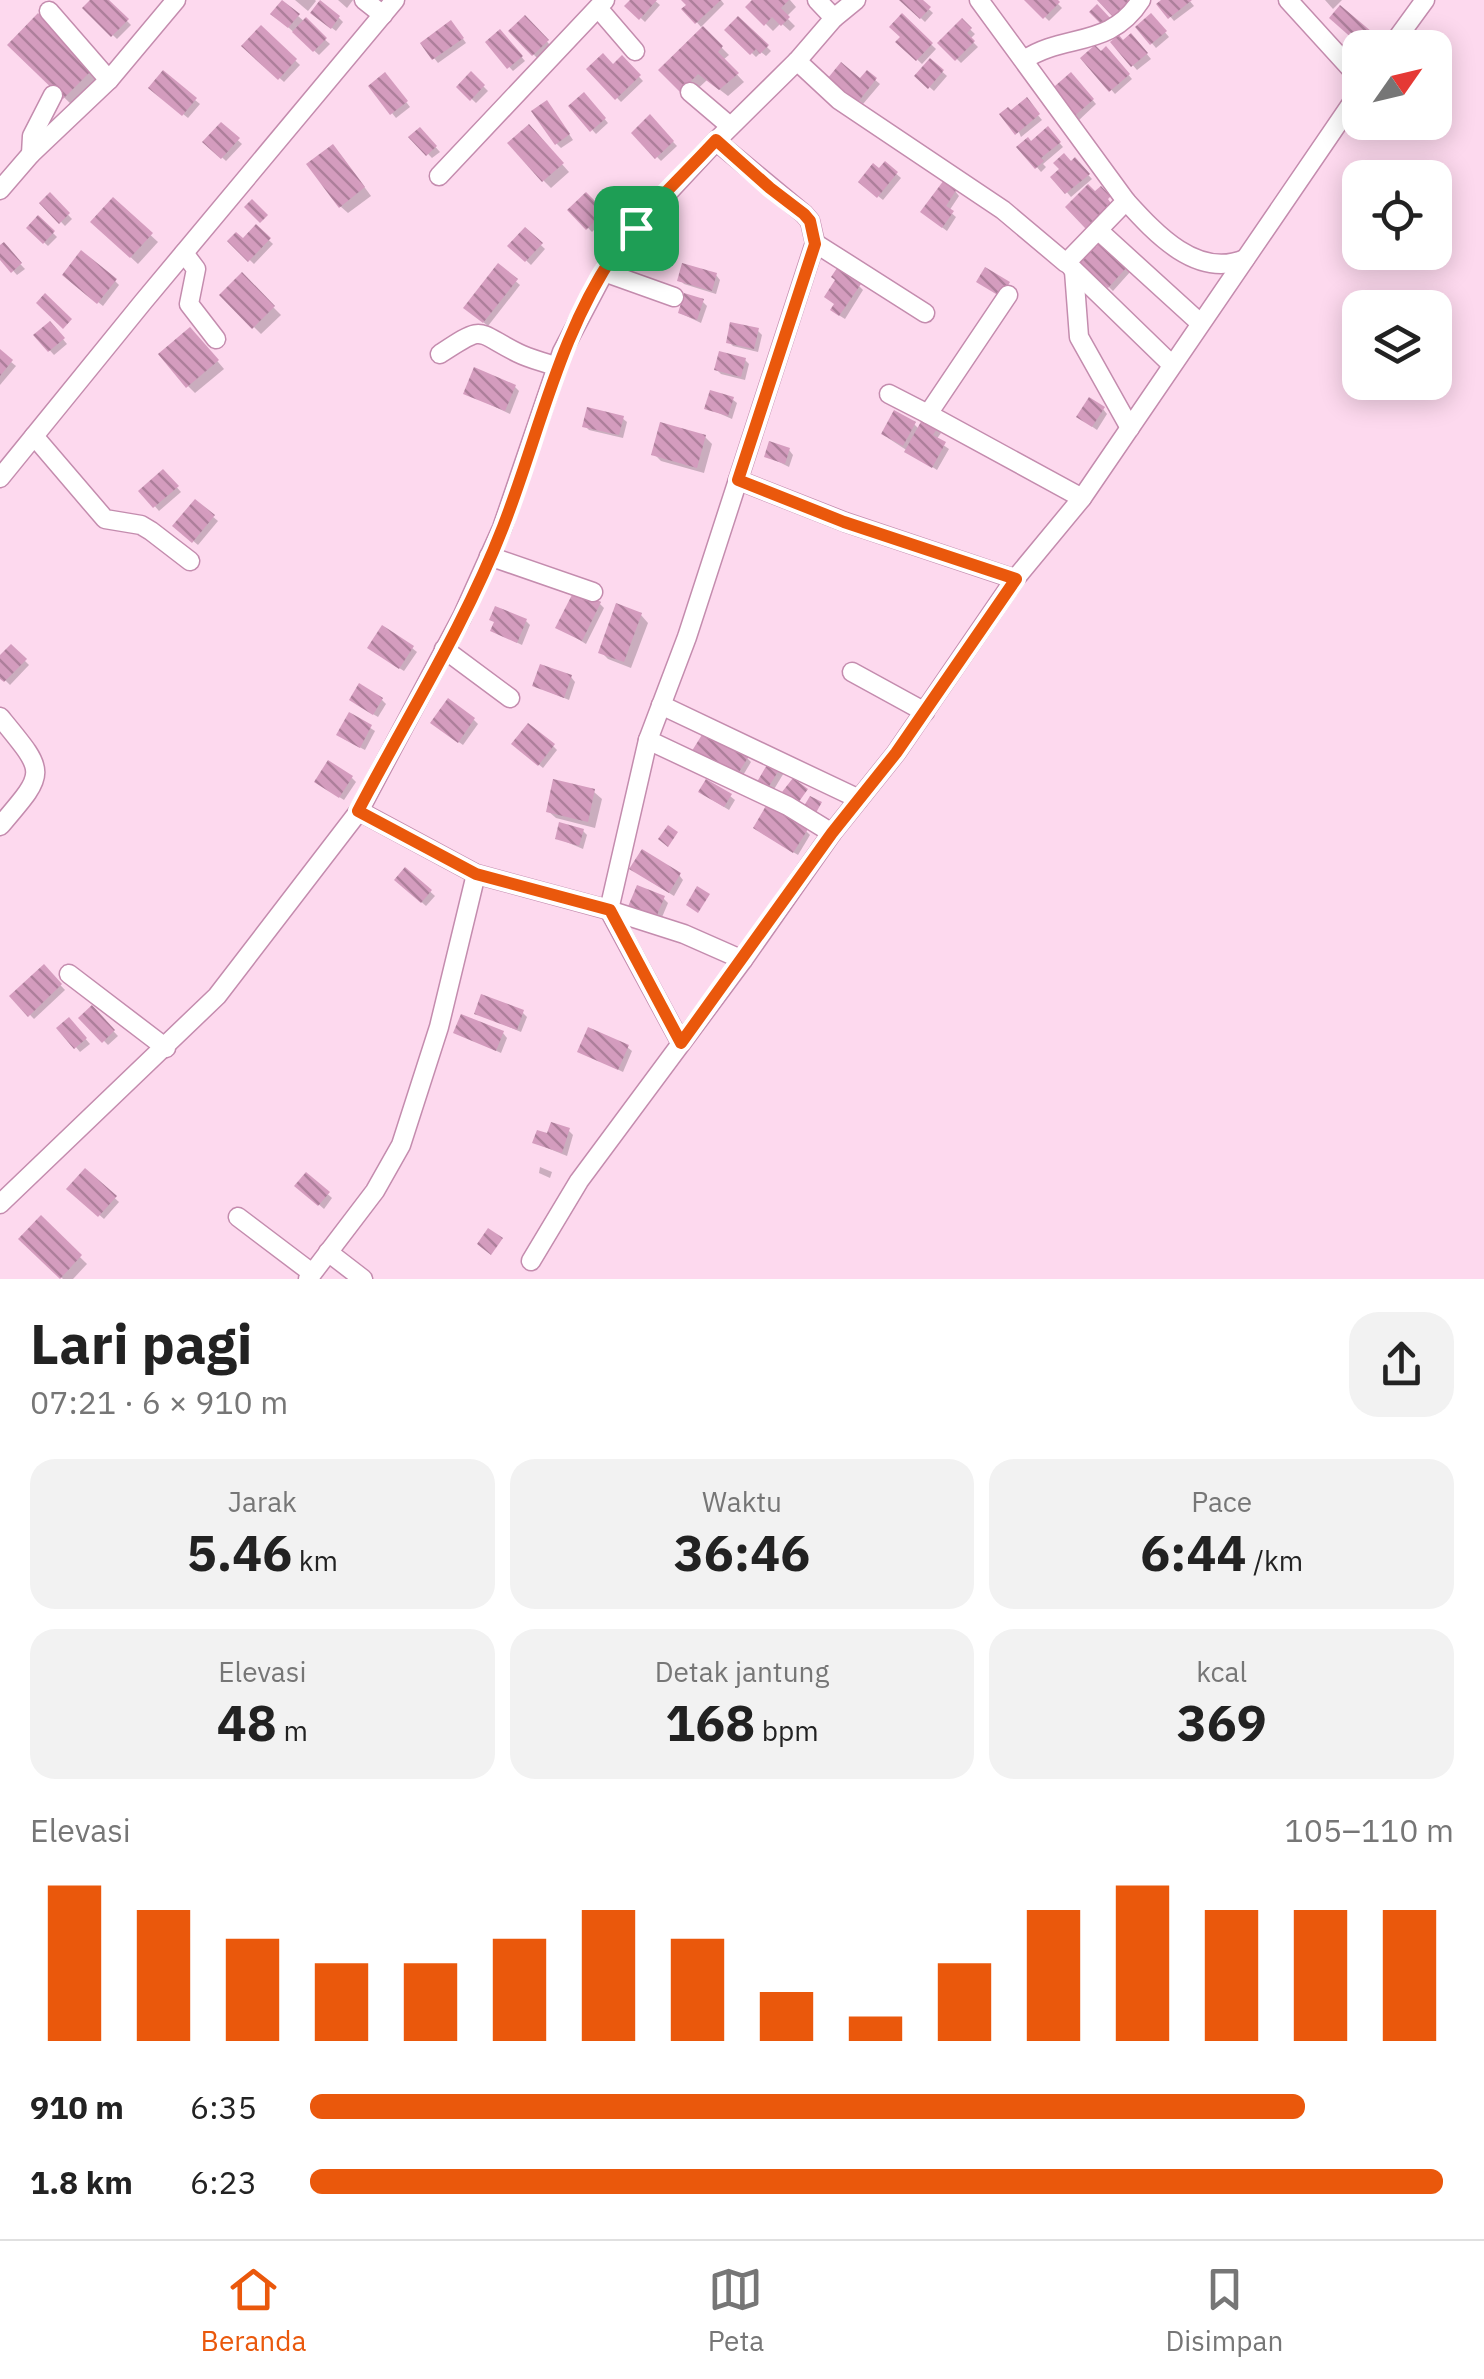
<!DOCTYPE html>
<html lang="id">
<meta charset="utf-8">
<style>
body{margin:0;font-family:"IBM Plex Sans",sans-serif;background:#f2f2f2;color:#222;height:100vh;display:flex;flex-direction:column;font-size:38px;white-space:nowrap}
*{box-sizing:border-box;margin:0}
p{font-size:32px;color:#767676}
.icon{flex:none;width:55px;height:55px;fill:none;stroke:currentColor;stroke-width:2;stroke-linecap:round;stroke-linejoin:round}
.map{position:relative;height:1279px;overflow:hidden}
.panel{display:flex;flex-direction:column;background:#fff;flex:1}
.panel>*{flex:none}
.needle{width:65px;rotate:56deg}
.tools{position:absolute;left:1342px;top:30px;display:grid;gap:20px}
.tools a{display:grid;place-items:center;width:110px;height:110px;border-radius:20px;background:#fff;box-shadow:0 5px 25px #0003;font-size:50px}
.pin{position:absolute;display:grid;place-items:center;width:85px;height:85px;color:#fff;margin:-42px;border-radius:20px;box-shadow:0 5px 15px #0006}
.round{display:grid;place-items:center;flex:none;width:105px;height:105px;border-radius:30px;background:#f2f2f2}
.overview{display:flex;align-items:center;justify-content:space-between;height:170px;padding:0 30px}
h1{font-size:55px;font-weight:700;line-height:75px}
.stats{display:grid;grid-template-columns:repeat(3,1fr);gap:15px;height:170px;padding:10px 30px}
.stats div{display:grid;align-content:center;border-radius:25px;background:#f2f2f2;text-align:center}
.stats b{font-size:50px;font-weight:700}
.stats small{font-size:28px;font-weight:400}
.stats p{font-size:28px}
.chart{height:280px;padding:20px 30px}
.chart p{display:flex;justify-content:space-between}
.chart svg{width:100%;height:180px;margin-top:10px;stroke:#ea580c;stroke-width:6}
ul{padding:0 30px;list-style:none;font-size:32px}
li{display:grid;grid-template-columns:160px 120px 1fr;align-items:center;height:75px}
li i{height:25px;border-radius:12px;background:#ea580c}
.tabs{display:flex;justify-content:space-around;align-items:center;height:140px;border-top:2px solid #e0e0e0;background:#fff;font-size:28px;color:#767676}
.tabs a{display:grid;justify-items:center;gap:5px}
.tabs .active{color:#ea580c}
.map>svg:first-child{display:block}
.shadow{fill:#0003}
.building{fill:url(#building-back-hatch)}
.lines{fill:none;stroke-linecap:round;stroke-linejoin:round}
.street-casing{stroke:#c48cae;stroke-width:21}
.street{stroke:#fff;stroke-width:18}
.route-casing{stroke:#fff;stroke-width:20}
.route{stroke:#ea580c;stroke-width:12}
</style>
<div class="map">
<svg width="1484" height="1279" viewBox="0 0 1484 1279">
<defs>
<pattern id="building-back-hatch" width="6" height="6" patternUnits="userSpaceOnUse" patternTransform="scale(2.5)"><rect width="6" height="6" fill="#d49cbe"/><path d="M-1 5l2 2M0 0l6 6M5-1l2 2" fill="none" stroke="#ad7f9b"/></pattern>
</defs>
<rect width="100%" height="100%" fill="#fdd9ee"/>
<!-- shadow -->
<g class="shadow">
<path d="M93 0H106L131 25 117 39 85 8Z"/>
<path d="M295 0H315L316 1 308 11Z"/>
<path d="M338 0H353L347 8Z"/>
<path d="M633 0H654L660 5 645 22 628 6Z"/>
<path d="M684 0H721L724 4 701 27 685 9 689 5Z"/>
<path d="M756 0H790L796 7 786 17 795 26 790 31 781 23 773 31 749 7Z"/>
<path d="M902 0H919L933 13 925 22Z"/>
<path d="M1028 0H1054L1062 8 1049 21Z"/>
<path d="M1164 0H1189L1194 6 1174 21 1160 4Z"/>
<path d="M1325 0H1342L1333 9Z"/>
<path d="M38 16 99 76 72 105 10 45Z"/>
<path d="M298 16 330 44 319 55 278 18Z"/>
<path d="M1151 16 1169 37 1156 48 1138 27Z"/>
<path d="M318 17 339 18 343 22 336 31Z"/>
<path d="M902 17 936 49 922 64 899 42 903 37Z"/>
<path d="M525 18 551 46 538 59 511 31Z"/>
<path d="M738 19 771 51 766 56 761 52 756 57 728 30Z"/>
<path d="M962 22 975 34 970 39 978 47 961 63 941 43Z"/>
<path d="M261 28 300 65 284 82 245 46Z"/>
<path d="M455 28 466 43 438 63 434 58Z"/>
<path d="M703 29 729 55 723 60 744 82 728 96 707 80 689 97 662 70Z"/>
<path d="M500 32 525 61 513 71 488 43Z"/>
<path d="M1135 40 1151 59 1137 70 1113 42Z"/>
<path d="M1106 49 1132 79 1115 94 1084 58Z"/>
<path d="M622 59 643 81 621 102 589 69 613 67Z"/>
<path d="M930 61 947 76 934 91 917 76Z"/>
<path d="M867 73 880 84 863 104 836 82 861 81Z"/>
<path d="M471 74 488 91 476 103 459 87Z"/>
<path d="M1071 75 1096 104 1077 122 1051 93Z"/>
<path d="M389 80 410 107 396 118 371 87Z"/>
<path d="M156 92 195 100 200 104 188 118Z"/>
<path d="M584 95 608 123 596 134 571 106Z"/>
<path d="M1026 101 1042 120 1021 137 1011 113Z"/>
<path d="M551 107 573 140 561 148 557 144Z"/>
<path d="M650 118 677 146 661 161 634 133Z"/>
<path d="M221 125 242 144 226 161 206 142Z"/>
<path d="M420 130 440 152 432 158 412 137Z"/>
<path d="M1048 130 1063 147 1043 164 1046 167 1041 172 1020 147 1031 144Z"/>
<path d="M536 135 569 172 551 188 544 181Z"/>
<path d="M340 154 371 196 348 213 340 206Z"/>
<path d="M1075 161 1092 179 1071 197 1054 177Z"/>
<path d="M885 164 901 178 883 200 861 182Z"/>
<path d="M955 191 959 196 949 211 956 217 947 231 927 216Z"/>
<path d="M50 196 72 219 65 226 43 203Z"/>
<path d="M586 196 607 217 592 232 571 210Z"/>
<path d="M113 201 158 242 138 264 93 222Z"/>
<path d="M38 218 57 237 48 246 29 228Z"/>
<path d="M256 228 273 244 254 264 230 241 243 242Z"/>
<path d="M525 230 545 249 531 265 511 246Z"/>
<path d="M1101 245 1130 272 1113 291 1102 280 1097 285 1083 272Z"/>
<path d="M3 246 25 269 17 275 0 256Z"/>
<path d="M499 267 520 285 488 326 471 312Z"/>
<path d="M716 275 720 280 716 294 684 284 680 280Z"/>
<path d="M242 276 281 315 261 334 222 295Z"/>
<path d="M69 279 115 281 119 285 103 306Z"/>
<path d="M859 286 863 290 845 319 837 314Z"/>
<path d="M703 302 707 306 701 323 680 313Z"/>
<path d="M50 324 67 344 54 355 36 335Z"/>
<path d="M757 330 762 335 758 352 733 346 729 342Z"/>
<path d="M197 337 224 369 195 393 188 386Z"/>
<path d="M0 353 16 366 0 385Z"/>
<path d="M745 360 749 364 745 380 721 374 717 370Z"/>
<path d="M515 387 519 391 510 414 466 393Z"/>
<path d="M732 399 737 403 732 419 707 408Z"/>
<path d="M1103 409 1107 414 1097 430 1084 421Z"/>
<path d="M622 418 627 422 623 438 589 430 585 426Z"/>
<path d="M914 424 919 429H936L941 433 936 440 949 449 937 470 888 438Z"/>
<path d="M705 437 712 444 704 473 661 461 654 454Z"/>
<path d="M789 450 793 455 789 467 767 456Z"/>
<path d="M163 472 181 492 159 511 142 491Z"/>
<path d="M195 502 218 521 198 545 176 526Z"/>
<path d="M600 604 604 608 586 644 558 627Z"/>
<path d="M641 615 648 623 631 668 608 659 601 652Z"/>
<path d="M526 621 530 625 522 645 493 631Z"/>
<path d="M11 647 29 665 10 685 0 675V658Z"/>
<path d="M412 648 417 652 404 671 374 652Z"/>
<path d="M571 677 575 682 569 700 535 686Z"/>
<path d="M382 700 386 704 378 717 356 704Z"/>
<path d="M350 715 375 731 365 750 344 739Z"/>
<path d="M474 720 478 724 463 745 438 727Z"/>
<path d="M553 746 557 750 543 768 519 748Z"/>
<path d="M698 758H747L751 762 739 782Z"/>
<path d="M781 767 785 771 770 796 761 791Z"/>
<path d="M352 778 356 782 344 800 322 786Z"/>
<path d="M594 792 602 799 595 828 556 818 548 811Z"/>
<path d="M706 796H730L735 800 729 810Z"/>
<path d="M583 831 587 835 583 849 557 838Z"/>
<path d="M806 831 810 835 798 855 760 832Z"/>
<path d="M406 870 435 896 426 906 397 880Z"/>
<path d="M637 873 679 875 683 880 674 896Z"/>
<path d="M663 898 668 903 660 922 635 912Z"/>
<path d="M44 968 65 990 34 1019 13 997Z"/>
<path d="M92 1009 118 1036 108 1045 82 1018Z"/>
<path d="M522 1012 527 1017 521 1032 477 1013Z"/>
<path d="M69 1020 90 1044 80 1052 60 1028Z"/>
<path d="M456 1032 503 1033 507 1038 501 1053Z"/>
<path d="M627 1047 632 1051 623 1072 580 1051Z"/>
<path d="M569 1131 573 1135 567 1156 535 1143Z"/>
<path d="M540 1167 552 1172 550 1178 539 1173Z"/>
<path d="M85 1171 119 1202 104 1219 70 1189Z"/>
<path d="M307 1176 332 1198 324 1209 298 1186Z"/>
<path d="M41 1219 87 1264 73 1279H63L22 1239Z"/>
</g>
<!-- building -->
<g class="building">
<path d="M90 0H109L129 19 111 37 82 8Z"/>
<path d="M282 0 300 14 288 28 270 14Z"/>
<path d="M320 0 340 16 331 29 310 13Z"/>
<path d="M630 0H657L639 20 624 6Z"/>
<path d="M681 0H721L695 24 681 9 686 5Z"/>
<path d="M752 0H789L781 8 790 17 781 26 772 17 764 26 745 7Z"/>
<path d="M899 0H923L931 7 920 19Z"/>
<path d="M1024 0H1058L1060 2 1043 19Z"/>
<path d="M1097 0H1132L1114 18Z"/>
<path d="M1161 0H1192L1168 19 1156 4Z"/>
<path d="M1097 4 1112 20 1105 28 1089 12Z"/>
<path d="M1340 5 1378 37 1369 48H1363L1329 18Z"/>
<path d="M38 13 94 68 63 99 7 45Z"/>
<path d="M902 13 933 43 916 61 895 42 900 37 889 27Z"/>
<path d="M1151 13 1167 31 1150 45 1135 27Z"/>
<path d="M525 15 549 40 532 56 508 31Z"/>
<path d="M738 16 769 45 760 54 756 49 750 55 724 30Z"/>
<path d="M306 17 327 38 313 52 292 32Z"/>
<path d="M962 18 972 28 967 33 975 41 955 61 937 43Z"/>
<path d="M451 20 464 38 432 60 420 43Z"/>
<path d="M261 25 297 59 278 80 241 46Z"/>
<path d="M703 26 723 46 718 52 739 73 719 90 698 74 680 92 658 70Z"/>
<path d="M500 29 523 56 507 69 485 42Z"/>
<path d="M1131 33 1148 53 1131 67 1110 42 1119 35 1123 40Z"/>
<path d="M1095 45 1101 51 1106 46 1130 74 1109 92 1080 58Z"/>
<path d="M603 53 613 64 622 55 641 75 615 100 586 69Z"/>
<path d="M930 58 944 70 928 89 914 76Z"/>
<path d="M841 62 860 78 867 70 877 78 858 102 828 78Z"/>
<path d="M163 70 197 98 182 116 148 88Z"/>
<path d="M471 71 485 85 470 101 456 87Z"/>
<path d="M385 72 408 101 390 115 368 86Z"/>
<path d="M1071 72 1094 99 1071 119 1047 93Z"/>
<path d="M584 92 606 118 590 132 568 106Z"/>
<path d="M1027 97 1040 114 1015 135 999 114 1008 107 1011 110Z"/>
<path d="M547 100 570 134 555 145 531 111Z"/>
<path d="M650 114 674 141 655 159 631 133Z"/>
<path d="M221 122 240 138 221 159 202 142Z"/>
<path d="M529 124 564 163 542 182 507 143Z"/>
<path d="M1048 126 1061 142 1041 158 1044 161 1035 169 1016 147 1028 137 1031 141Z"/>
<path d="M420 127 437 146 426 156 408 137Z"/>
<path d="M333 144 365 187 339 208 306 164Z"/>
<path d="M1064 153 1071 161 1075 157 1090 174 1065 194 1050 177 1059 169 1053 163Z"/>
<path d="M885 161 898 172 877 198 858 182 873 163 879 168Z"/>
<path d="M944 180 957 189 946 206 954 211 942 228 920 212Z"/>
<path d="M1088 184 1095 191 1101 186 1111 196 1108 199 1112 205 1086 229 1065 207Z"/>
<path d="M50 192 70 213 59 224 39 203Z"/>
<path d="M586 192 605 211 586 230 567 210Z"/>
<path d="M113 197 153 233 130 258 90 222Z"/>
<path d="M252 199 268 215 260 223 244 207Z"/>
<path d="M38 215 55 231 43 244 26 228Z"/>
<path d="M256 224 271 238 248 262 227 241 236 232 243 238Z"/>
<path d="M525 227 543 243 525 262 507 246Z"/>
<path d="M1101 241 1128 266 1108 288 1096 278 1092 283 1077 262 1094 244 1096 247Z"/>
<path d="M4 242 22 263 11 273 0 260V245Z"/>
<path d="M81 250 117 279 97 304 62 275Z"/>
<path d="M498 263 518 279 483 323 463 308Z"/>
<path d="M682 263 717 273 712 291 677 281Z"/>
<path d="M985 267 1010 282 1001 297 976 282Z"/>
<path d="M837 268 861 284 839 316 830 310 834 304 824 297 835 280 831 277Z"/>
<path d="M242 272 275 306 252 329 219 295Z"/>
<path d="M45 293 72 319 63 329 36 303Z"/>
<path d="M684 293 704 299 697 320 678 313Z"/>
<path d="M50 321 65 338 48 352 33 335Z"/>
<path d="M730 322 759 328 754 349 726 343Z"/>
<path d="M190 327 219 360 186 388 158 354Z"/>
<path d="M0 349 13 360 0 376Z"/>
<path d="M719 351 746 358 741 377 714 370Z"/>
<path d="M474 367 516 385 505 411 463 394Z"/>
<path d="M710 390 734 397 728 416 704 409Z"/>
<path d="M1089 397 1105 407 1092 427 1076 417Z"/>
<path d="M587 407 624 416 619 435 582 427Z"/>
<path d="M894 410 916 422 903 446 881 434Z"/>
<path d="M923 418 938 427 933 435 946 442 932 468 904 452Z"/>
<path d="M660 422 706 435 697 468 651 455Z"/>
<path d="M769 441 790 448 785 464 764 457Z"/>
<path d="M163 469 179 486 153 508 138 491Z"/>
<path d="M195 499 215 515 192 543 172 526Z"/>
<path d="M575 589 601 602 582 641 555 628Z"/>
<path d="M616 603 642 613 624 662 598 653Z"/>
<path d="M495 606 527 619 517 643 490 631 494 622 489 620Z"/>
<path d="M382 625 414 646 399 669 367 648Z"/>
<path d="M11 644 27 659 4 682 0 679V655Z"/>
<path d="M540 664 572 675 564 698 532 686Z"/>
<path d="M359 683 383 698 373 715 349 700Z"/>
<path d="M448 698 475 718 458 743 430 723Z"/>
<path d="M349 712 372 725 360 748 336 735Z"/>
<path d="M528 723 555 744 538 766 511 744Z"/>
<path d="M705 730 749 756 734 780 690 754Z"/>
<path d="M771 758 782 765 765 793 754 787Z"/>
<path d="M328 760 353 776 339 798 314 782Z"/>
<path d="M793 778 808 789 798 803 782 792Z"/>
<path d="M553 779 595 789 588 822 546 812Z"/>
<path d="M706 779 732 794 724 807 698 792Z"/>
<path d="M810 796 822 802 813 818 801 811Z"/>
<path d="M767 804 808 829 793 853 753 828Z"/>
<path d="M559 822 584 829 579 846 555 839Z"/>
<path d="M668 825 678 832 668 847 658 839Z"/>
<path d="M642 849 681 873 669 893 629 869Z"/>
<path d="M405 867 432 890 421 903 394 880Z"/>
<path d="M637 885 665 896 655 920 627 909Z"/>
<path d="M697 886 710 894 698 913 686 905Z"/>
<path d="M44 964 62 984 28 1017 9 996Z"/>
<path d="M481 994 524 1010 517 1030 474 1014Z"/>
<path d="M92 1005 115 1030 102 1043 78 1018Z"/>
<path d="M461 1014 504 1031 496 1051 453 1033Z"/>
<path d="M69 1017 87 1038 74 1049 56 1028Z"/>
<path d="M588 1027 629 1045 618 1070 577 1052Z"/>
<path d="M551 1122 570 1128 562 1153 532 1143 537 1130 547 1133Z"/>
<path d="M85 1168 117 1196 98 1217 66 1189Z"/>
<path d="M306 1172 330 1192 318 1206 294 1186Z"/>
<path d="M41 1215 82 1255 60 1279 18 1239Z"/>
<path d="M488 1228 503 1238 491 1255 477 1244Z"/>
</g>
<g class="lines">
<defs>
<g id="street">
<path d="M364 0 383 15"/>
<path d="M817 0 834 18"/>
<path d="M1288 0 1360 79"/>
<path d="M598 8 635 51"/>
<path d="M49 11 109 80"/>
<path d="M1390 48 1425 0"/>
<path d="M1024 60C1064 33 1110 49 1141 0"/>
<path d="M797 61 839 100 1003 210 1066 263 1126 201 979 0"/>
<path d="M690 92 730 126"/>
<path d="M31 154 32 136 53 95"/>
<path d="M439 176 605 0"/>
<path d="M0 190 31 154 109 80 176 0"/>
<path d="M1126 201C1156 234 1197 279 1245 259"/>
<path d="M1099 231 1199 322"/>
<path d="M815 243 925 313"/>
<path d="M184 253 196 269 189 304 216 339"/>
<path d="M1071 267 1171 364"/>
<path d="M1074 271 1079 337 1130 428"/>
<path d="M604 272 674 297"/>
<path d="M1008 295 928 414 1082 498"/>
<path d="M440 354C486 324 474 331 518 353 530 359 544 362 557 367"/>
<path d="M889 394 928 414"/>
<path d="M34 436 105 519 141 525 151 531 190 561"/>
<path d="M0 478 143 302 395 0"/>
<path d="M738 480 845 522 1015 579"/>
<path d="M489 556 593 592"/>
<path d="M444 649 510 698"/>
<path d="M852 672 925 712"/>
<path d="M661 705 859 799"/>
<path d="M0 717C47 774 47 771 0 826"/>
<path d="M648 740 609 910 681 1043"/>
<path d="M359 811 476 874 609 910 684 934 743 960 832 833 788 806 648 740 687 637 815 243 810 221 804 214 716 141"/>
<path d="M832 833 896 753 1015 579 1082 498 1360 91"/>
<path d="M69 974 166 1048"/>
<path d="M0 1204 217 996 359 811 462 617 502 528 562 352 611 259 635 228 716 141 797 61 834 18 856 0"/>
<path d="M238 1217 312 1273"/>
<path d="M328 1252 363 1279"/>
<path d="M531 1261 579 1181 743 960"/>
<path d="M308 1279 375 1191 401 1145 439 1027 476 874"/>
</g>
</defs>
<!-- street casing -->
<use href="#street" class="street-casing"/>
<!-- street -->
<use href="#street" class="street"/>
</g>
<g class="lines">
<defs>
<path id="route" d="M716 140 770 188 804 214 810 221 815 244 738 480 844 522 1016 579 896 753 832 833 681 1043 610 910 476 874 358 811C407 717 465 625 503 527 540 432 559 332 619 247 646 209 684 175 716 140Z"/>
</defs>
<!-- route casing -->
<use href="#route" class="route-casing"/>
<!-- route -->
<use href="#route" class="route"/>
</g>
</svg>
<div class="tools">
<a><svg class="needle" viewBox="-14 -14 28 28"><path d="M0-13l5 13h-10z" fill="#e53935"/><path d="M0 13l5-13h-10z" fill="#767676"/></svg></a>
<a><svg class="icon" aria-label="locate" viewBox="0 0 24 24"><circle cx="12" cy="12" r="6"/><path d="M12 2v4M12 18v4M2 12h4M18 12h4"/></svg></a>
<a><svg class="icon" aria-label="layers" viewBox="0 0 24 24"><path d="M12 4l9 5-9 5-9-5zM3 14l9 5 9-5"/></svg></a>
</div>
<div class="pin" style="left:636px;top:228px;background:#1e9e55"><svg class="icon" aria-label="arrive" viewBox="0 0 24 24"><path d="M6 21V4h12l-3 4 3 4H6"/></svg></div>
</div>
<section class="panel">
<div class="overview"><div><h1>Lari pagi</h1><p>07:21 · 6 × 910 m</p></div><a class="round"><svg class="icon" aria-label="share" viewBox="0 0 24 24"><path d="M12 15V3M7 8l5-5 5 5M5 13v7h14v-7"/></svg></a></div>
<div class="stats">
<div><p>Jarak</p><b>5.46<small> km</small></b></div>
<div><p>Waktu</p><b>36:46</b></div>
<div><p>Pace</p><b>6:44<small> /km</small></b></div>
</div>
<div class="stats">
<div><p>Elevasi</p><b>48<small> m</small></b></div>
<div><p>Detak jantung</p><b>168<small> bpm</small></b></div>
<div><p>kcal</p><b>369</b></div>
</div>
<div class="chart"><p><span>Elevasi</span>105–110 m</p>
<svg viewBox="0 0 160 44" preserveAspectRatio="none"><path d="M5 44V6M15 44V12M25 44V19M35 44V25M45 44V25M55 44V19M65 44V12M75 44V19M85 44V32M95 44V38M105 44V25M115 44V12M125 44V6M135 44V12M145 44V12M155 44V12"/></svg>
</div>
<ul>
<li><b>910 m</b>6:35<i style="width:87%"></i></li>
<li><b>1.8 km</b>6:23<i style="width:99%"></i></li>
</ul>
</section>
<nav class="tabs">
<a class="active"><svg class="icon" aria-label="home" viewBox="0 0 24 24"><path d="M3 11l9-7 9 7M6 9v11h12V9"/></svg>Beranda</a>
<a><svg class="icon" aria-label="map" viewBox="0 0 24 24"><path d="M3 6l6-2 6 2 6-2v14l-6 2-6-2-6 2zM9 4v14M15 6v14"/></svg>Peta</a>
<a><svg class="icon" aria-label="saved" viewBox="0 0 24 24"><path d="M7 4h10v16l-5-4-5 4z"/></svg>Disimpan</a>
</nav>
